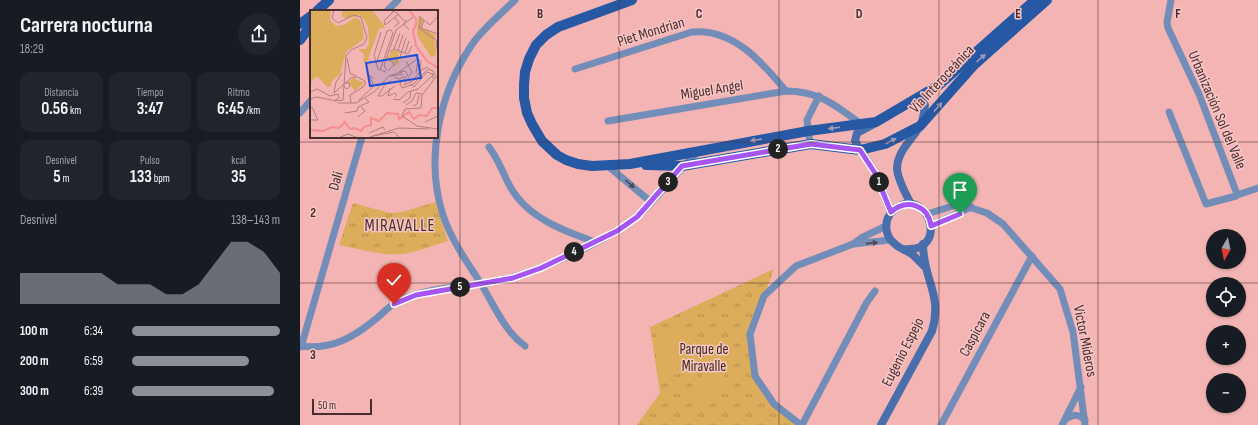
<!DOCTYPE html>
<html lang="es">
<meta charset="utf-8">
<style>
body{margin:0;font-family:"Sofia Sans Condensed",sans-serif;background:#20242c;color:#f1f3f6;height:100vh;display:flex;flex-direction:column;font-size:15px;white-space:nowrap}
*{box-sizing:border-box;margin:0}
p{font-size:13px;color:#9ea1a6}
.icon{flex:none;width:22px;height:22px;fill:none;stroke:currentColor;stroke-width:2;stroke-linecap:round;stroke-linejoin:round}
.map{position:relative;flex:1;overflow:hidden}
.details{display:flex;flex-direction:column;background:#171b24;width:300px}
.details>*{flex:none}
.needle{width:26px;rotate:189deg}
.controls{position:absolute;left:906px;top:229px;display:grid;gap:8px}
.controls a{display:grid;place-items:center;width:40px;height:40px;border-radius:50%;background:#171b24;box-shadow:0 1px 3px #0004;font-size:20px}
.scale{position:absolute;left:12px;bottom:10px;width:60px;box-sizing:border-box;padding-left:4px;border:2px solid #482f2f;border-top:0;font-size:11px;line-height:14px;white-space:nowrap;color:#482f2f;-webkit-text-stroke:3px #f9c5c4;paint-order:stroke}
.pin{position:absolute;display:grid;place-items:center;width:34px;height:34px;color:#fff;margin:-41px -17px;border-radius:50% 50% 50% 0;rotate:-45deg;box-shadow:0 0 4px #0007}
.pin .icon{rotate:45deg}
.km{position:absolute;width:20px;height:20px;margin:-10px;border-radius:50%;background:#222;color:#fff;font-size:11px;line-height:20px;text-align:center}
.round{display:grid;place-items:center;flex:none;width:42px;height:42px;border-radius:21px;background:#20242c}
.overview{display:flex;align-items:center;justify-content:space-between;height:68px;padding:0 20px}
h1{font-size:22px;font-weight:700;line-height:30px}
.metrics{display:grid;grid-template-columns:repeat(3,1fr);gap:6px;height:68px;padding:4px 20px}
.metrics div{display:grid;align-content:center;border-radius:10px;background:#20242c;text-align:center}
.metrics b{font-size:17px;font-weight:700}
.metrics small{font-size:11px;font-weight:400}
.metrics p{font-size:11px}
.chart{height:112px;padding:8px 20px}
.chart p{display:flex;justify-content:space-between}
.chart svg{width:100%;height:72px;margin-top:4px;fill:#8c9099;opacity:.7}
ul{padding:0 20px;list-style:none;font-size:13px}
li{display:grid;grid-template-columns:64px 48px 1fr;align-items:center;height:30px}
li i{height:10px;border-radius:5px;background:#8c9099}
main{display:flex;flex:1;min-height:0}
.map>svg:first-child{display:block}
.park{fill:url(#park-tufts)}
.garden{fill:#dcad5b}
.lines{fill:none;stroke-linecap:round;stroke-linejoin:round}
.street{stroke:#728db7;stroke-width:7}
.secondary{stroke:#486fac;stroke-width:8}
.primary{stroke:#2758a3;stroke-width:10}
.oneway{fill:#a599b7}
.oneway2{fill:#524651}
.route-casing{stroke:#fff;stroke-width:8}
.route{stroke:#a855f7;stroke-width:5}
.grid{fill:none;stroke:#482f2f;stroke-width:1;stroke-opacity:0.55}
.labels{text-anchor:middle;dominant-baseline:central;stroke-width:3;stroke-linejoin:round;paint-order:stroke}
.street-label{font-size:15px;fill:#482f2f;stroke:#f9c5c4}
.park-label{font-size:15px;fill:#3a2d19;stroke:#f9c5c4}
.quarter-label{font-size:17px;letter-spacing:1px;fill:#482f2f;stroke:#f9c5c4}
.inset-river{fill:none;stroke:#f48d8f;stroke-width:2}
.inset-road{fill:none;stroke:#af7f7f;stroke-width:1}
.view{fill:#1d4ed8;fill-opacity:0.15;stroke:#1d4ed8;stroke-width:2}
.inset-edge{fill:none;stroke:#482f2f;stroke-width:2}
.grid-label{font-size:13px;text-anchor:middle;font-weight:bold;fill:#482f2f;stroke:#f9c5c4;stroke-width:3;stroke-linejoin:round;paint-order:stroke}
</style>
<main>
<section class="details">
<div class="overview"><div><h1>Carrera nocturna</h1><p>18:29</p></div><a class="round"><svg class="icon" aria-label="share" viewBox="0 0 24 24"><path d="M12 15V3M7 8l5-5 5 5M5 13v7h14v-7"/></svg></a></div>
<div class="metrics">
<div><p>Distancia</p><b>0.56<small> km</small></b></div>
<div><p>Tiempo</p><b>3:47</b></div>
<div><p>Ritmo</p><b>6:45<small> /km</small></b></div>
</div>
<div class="metrics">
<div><p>Desnivel</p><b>5<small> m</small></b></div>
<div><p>Pulso</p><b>133<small> bpm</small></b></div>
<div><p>kcal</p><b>35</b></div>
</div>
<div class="chart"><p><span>Desnivel</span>138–143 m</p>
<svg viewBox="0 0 160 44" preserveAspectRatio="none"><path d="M0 44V25L10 25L20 25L30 25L40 25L50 25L60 32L70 32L80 32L90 38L100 38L110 32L120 19L130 6L140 6L150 12L160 25V44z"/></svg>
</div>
<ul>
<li><b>100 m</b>6:34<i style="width:100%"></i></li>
<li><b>200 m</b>6:59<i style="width:79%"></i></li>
<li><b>300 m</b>6:39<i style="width:96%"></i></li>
</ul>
</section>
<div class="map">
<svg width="958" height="425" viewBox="0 0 958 425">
<defs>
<pattern id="park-tufts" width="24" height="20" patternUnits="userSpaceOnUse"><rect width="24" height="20" fill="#dcad5b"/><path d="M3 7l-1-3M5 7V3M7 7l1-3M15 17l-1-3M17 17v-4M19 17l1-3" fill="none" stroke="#b48d4c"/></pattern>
</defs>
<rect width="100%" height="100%" fill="#f4b4b4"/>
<!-- park -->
<g class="park">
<path d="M135 202 148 241C134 245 118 252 103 254 81 256 60 249 39 245L53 203 90 213 102 212Z"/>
<path d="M474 269 451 332 455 372 473 403 498 425H337L360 393 350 327Z"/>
</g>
<!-- garden -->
<g class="garden">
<path d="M383 330 390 372 362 376 356 335Z"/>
<path d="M409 336 431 340 427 361 406 357Z"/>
<path d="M405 359 427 363 420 403 397 399Z"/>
</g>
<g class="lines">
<!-- street -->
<g class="street">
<path d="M215 0C201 14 181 30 171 46 139 94 125 160 143 215 151 239 166 261 180 282 193 303 204 331 225 346"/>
<path d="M87 11 98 0"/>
<path d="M275 69 392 32C433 28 462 62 486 91"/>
<path d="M869 112 906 204 936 196 937 194 899 94 868 28 867 22 871 0"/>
<path d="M0 113 11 100"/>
<path d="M308 121 486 91C519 91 535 105 561 124"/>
<path d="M510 144 507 120 519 96"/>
<path d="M189 147C199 160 203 174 211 188 228 218 264 231 295 242"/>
<path d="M308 166 351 202"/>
<path d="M937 195 958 188"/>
<path d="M627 214 659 204 687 213 703 224 760 289 773 332 785 425"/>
<path d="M631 226 671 207"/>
<path d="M553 244 590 240"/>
<path d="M0 346C32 350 53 338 77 318 84 312 91 304 101 300 135 284 177 288 213 277 249 267 312 238 340 214 361 195 376 171 398 152"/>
<path d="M1 347 62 137"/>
<path d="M766 419C774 414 778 414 785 420"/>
<path d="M501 425 474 404 455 376 450 334 464 296 496 266 553 244 561 238 586 226"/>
<path d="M502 425 567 302 575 291"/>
<path d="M641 425 732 256"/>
<path d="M762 425 781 387"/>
</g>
<!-- secondary -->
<g class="secondary">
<path d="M574 124 557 133 555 141 575 173 591 212"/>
<path d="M611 204C606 194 598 181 597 169 597 151 612 140 620 126 624 119 624 112 625 105L620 97"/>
<path d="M603 249C653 254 626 182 594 210 583 219 584 236 595 244 600 249 608 251 613 255 617 259 621 263 624 266"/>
<path d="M581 425 632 331C643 294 623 280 623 244"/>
</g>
<!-- primary -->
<g class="primary">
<path d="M332 0 258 27 246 35 236 45 229 59 225 72 224 85V98L227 113 232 124 242 141 257 155 266 160 278 164 292 166 330 164 508 131 576 122 639 85 735 0"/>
<path d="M17 11 29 0"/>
<path d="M0 24 11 16"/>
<path d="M0 40 11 25"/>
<path d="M346 165 382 166 511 144 560 150 585 144 620 126 674 65 747 0"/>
</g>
</g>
<!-- one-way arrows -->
<defs><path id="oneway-solid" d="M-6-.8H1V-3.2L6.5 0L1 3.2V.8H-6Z"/></defs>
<g class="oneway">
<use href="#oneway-solid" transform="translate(681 58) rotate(-42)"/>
<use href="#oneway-solid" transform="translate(638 107) rotate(-48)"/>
<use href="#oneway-solid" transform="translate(534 128) rotate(173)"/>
<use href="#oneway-solid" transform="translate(456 140) rotate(170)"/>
<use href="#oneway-solid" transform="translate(591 141) rotate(-28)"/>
</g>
<g class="oneway2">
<use href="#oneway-solid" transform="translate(330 184) rotate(41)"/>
<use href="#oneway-solid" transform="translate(572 243) rotate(-6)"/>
</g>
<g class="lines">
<defs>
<path id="route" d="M94 304 116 295 213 278 241 268 266 256 317 231 337 217 382 166 511 144 560 150 575 173 591 212C607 198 628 205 631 226L660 214"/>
</defs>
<!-- route casing -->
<use href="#route" class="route-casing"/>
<!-- route -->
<use href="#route" class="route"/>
</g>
<!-- grid -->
<path class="grid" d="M160 0V425M319 0V425M479 0V425M639 0V425M798 0V425M0 142H958M0 283H958"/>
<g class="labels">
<!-- street labels -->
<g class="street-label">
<text transform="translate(351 32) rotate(-17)">Piet Mondrian</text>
<text transform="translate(642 79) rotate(-47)">Vía Interoceánica</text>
<text transform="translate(412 90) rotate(-9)">Miguel Angel</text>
<text transform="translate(917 110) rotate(67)">Urbanización Sol del Valle</text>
<text transform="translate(36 181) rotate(-74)">Dali</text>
<text transform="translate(675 334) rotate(-62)">Caspicara</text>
<text transform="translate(785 341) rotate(79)">Victor Mideros</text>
<text transform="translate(603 352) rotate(-63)">Eugenio Espejo</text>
</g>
<!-- park labels -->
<g class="park-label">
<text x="404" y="349">Parque de<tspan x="404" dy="17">Miravalle</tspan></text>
</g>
<!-- quarter labels -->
<g class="quarter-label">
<text x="100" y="226">MIRAVALLE</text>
</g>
</g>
<!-- overview -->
<g transform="translate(10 10)">
<rect width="128" height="128" fill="#f4b4b4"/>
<path d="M32 0H62L75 17 69 19 57 52H53L54 44 48 39H56L59 33 58 17 54 10 50 5 36 9 32 6Z" fill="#dcad5b"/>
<path d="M0 0H21L20 10 26 16 34 15 44 8H48L52 14 54 29 36 42 30 64 22 71 20 77H17L7 66 0 73ZM83 40 91 42 88 44 89 53 83 57V52L77 48Z" fill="#dcad5b"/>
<path d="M108 6 113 10 111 18 126 25 124 28 126 45 121 47 107 25ZM44 68 54 73 45 81 38 72Z" fill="#dcad5b"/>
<path class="inset-river" d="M99 0 106 9V15L103 21 106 36 117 51 128 58M0 120 13 121 22 117 29 118 35 112 40 119 44 118 51 121 54 117 61 115V108L69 111 77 103 88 104 89 109 99 102 104 109 109 105 117 106 122 98H128"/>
<path class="inset-road" d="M80 0 87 3 94 11M84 1 74 11 75 15 89 4M109 6 120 15 128 6M111 7 109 18 126 30 128 47M96 10 94 14 99 20M114 10 111 18 128 24M84 17 89 13 85 8M84 39 90 23M88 40 93 25M80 42 84 39 98 44 102 36M95 43 99 31M64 45 71 22M64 45 68 59 76 62M90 47 96 28M37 48 40 63 55 71V75L51 78M77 48 84 54 78 61M96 51 102 62 94 75 103 71 111 60 118 57M66 54 77 21 81 20 83 23 70 60M76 60 74 55 86 20 103 7M89 62 107 49 111 51 110 59M90 62 95 61 98 65 90 73 92 78 104 74 109 67M106 63 108 49M81 66 93 64M84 67 89 69 95 66M109 68 118 59 123 61 126 67 112 85 111 98 95 99 92 106 107 116 128 119M81 71 75 74 68 86H72L85 76M100 74 104 77 117 62 123 64V69M34 77 37 79 40 76 39 73H35M53 77 40 85 41 93H46L64 82 79 66 92 62M80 78 78 86 85 83 87 85 85 87M11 81 20 86 28 84 29 88 25 90M0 82 7 79 13 82M24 83 41 68 46 67M24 83 26 72 32 63M0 89 7 87 26 91 33 90 36 46 41 40 54 34 57 28 51 7 43 5 28 13 22 8 24 0M83 89 89 90 98 82 108 79 123 65M49 90 64 76 59 65 64 69M28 93H41M93 93 100 88 101 81M96 95 102 91 106 83 112 84M103 96 107 94 109 85M0 98 2 97 8 110H0M35 103 47 101 48 97 59 92 55 88M48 107 55 101 51 97M115 112 128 106M59 123 73 117 75 120M63 126 84 122 90 128M28 128 38 124 48 128M57 128 89 118 119 119"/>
<path class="view" d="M107 45 111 68 60 76 56 53Z"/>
<rect width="128" height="128" class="inset-edge"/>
</g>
<g class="grid-label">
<text x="240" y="18">B</text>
<text x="399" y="18">C</text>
<text x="559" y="18">D</text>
<text x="718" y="18">E</text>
<text x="878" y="18">F</text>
<text x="13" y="217">2</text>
<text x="13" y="359">3</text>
</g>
</svg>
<div class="controls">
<a><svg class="needle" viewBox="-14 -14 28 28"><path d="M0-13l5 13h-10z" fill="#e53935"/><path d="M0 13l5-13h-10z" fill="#9ea1a6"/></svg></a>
<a><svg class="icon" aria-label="locate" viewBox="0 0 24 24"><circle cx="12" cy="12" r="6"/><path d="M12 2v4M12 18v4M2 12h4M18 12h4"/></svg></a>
<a>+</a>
<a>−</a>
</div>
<div class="scale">50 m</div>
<div class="pin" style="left:660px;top:214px;background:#1e9e55"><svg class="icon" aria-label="arrive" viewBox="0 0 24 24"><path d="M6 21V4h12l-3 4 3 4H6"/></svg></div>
<div class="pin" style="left:94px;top:304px;background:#d93025"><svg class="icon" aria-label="check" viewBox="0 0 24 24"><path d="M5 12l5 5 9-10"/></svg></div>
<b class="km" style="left:579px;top:182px">1</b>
<b class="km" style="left:478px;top:149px">2</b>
<b class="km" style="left:368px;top:182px">3</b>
<b class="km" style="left:274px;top:252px">4</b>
<b class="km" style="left:160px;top:287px">5</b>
</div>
</main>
